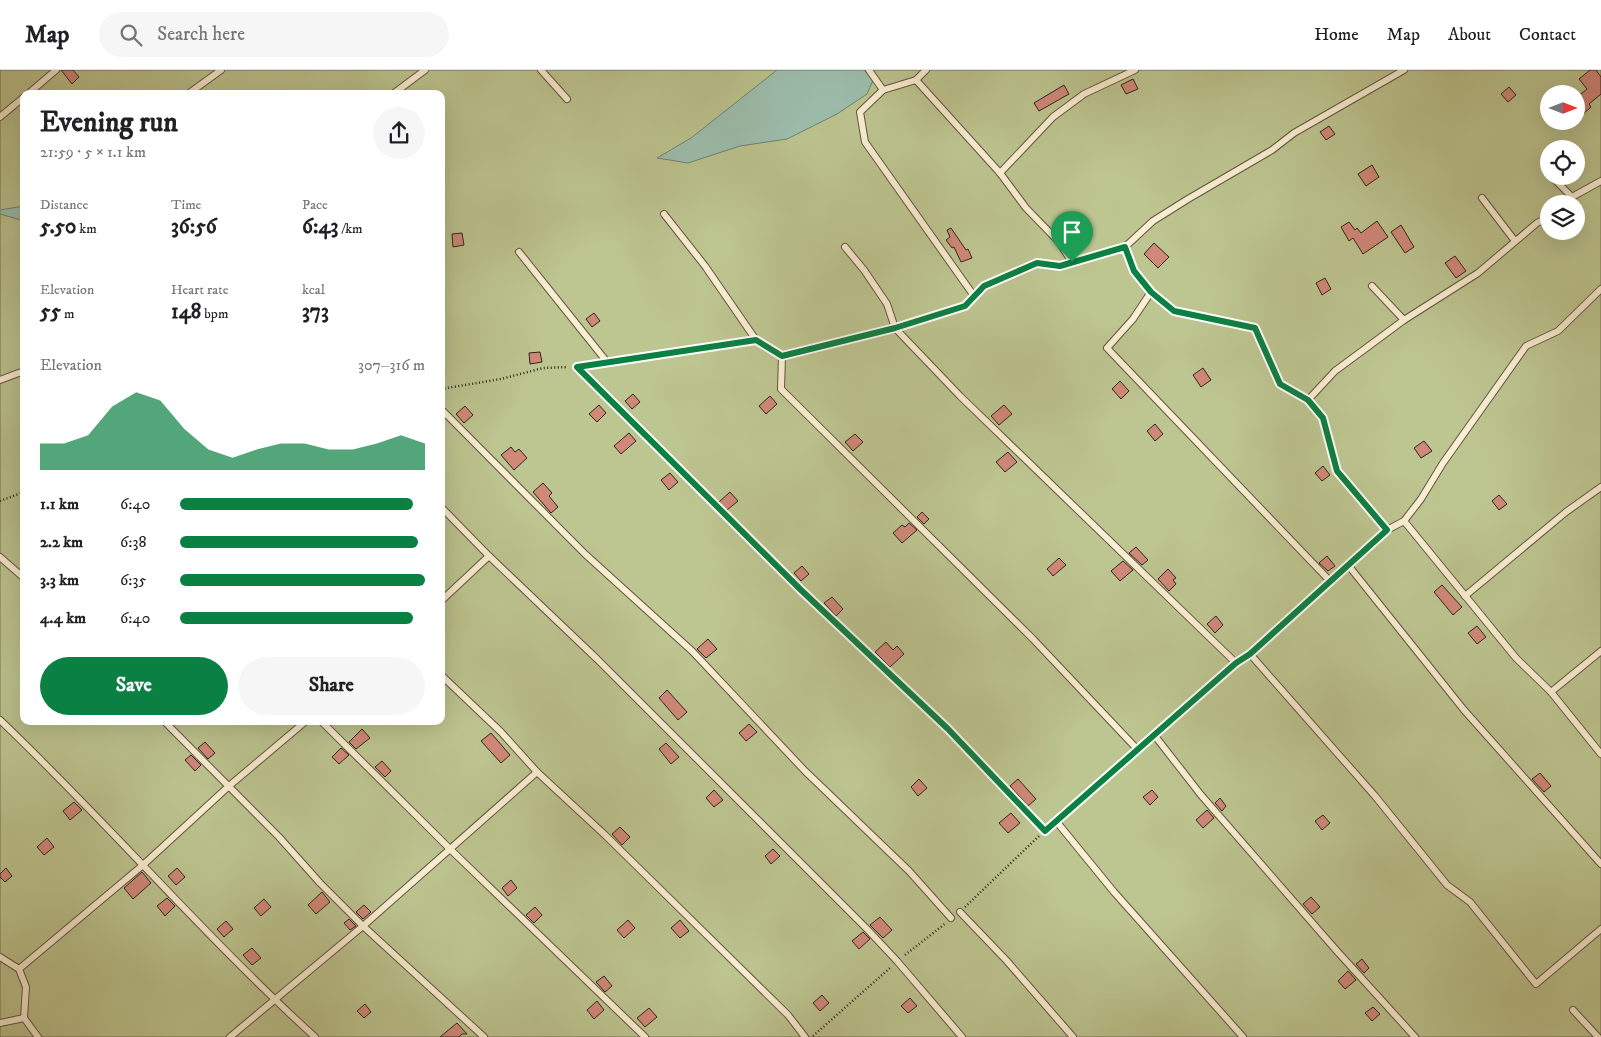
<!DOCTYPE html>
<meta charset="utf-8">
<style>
body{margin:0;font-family:"IM FELL DW Pica",serif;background:#f6f6f6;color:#202124;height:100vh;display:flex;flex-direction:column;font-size:19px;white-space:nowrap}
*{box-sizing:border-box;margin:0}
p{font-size:16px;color:#757577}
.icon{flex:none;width:28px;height:28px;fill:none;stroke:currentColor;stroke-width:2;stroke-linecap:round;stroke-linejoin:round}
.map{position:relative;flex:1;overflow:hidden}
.details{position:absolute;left:20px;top:20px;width:425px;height:635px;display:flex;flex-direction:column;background:#fff;border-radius:10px;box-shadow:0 5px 20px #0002}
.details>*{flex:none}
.needle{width:32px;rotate:90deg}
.tools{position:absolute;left:1540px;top:15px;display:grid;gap:10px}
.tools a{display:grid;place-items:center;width:45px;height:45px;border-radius:50%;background:#fff;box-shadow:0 5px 20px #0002;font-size:25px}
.pin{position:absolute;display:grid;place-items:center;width:42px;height:42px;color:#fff;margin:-51px -21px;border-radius:50% 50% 50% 0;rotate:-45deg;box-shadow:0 0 5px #0007}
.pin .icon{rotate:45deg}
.round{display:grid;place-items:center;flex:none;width:52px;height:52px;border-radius:26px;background:#f6f6f6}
.summary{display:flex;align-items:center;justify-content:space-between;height:85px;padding:0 20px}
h1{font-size:28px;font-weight:800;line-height:38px}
.metrics{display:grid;grid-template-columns:repeat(3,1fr);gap:8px;height:85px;padding:5px 20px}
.metrics div{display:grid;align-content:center}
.metrics b{font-size:21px;font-weight:800}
.metrics small{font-size:14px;font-weight:400}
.metrics p{font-size:14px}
.chart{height:140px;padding:10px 20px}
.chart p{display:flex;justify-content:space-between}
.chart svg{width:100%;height:90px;margin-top:5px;fill:#0b8043;opacity:.7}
.cta{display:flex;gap:10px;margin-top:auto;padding:10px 20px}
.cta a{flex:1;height:58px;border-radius:30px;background:#0b8043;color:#fff;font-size:20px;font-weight:800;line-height:58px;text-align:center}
.cta a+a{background:#f6f6f6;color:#202124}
ul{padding:0 20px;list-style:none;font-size:16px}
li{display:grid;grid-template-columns:80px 60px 1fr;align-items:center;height:38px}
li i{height:12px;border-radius:6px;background:#0b8043}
header{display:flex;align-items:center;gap:30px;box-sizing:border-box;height:70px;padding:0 25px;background:#fff;border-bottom:1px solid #e0e0e0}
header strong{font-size:24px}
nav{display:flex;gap:28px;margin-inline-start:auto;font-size:18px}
.search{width:350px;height:45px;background:#f6f6f6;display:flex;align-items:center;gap:12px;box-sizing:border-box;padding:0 18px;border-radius:28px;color:#757577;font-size:19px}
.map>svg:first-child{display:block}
.green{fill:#bdc590;stroke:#757556;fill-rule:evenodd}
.water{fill:#9dc0af;stroke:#708274}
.building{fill:#d08879;stroke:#2d251c}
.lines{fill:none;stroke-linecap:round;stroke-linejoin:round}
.service-casing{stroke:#605544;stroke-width:8}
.path{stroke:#2d251c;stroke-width:2.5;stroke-dasharray:1 2.5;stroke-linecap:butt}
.service{stroke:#faefd2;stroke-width:6}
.route-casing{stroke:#fff;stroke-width:10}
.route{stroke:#0b8043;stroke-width:6}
</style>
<header>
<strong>Map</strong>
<div class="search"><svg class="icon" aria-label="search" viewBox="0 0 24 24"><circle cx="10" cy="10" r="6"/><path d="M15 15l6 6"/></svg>Search here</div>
<nav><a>Home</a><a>Map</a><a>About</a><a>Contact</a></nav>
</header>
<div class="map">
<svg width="1601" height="967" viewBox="0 0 1601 967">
<rect width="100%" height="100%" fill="#f8e6ba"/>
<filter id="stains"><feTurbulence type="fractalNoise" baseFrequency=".004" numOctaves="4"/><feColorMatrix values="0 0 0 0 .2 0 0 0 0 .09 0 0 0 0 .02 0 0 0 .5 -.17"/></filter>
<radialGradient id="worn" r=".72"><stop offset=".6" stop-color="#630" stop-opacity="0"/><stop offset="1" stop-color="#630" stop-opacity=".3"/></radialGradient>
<!-- green -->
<path class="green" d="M0 0H1601V967H0ZM24 24H441V651H24ZM1549 24H1576V51H1549ZM1549 79H1576V106H1549ZM1549 134H1576V161H1549Z"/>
<!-- water -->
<g class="water">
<path d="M777 0H864L874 8 867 24 837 44 787 69 740 76 688 93 657 88 691 68Z"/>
<path d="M24 136V151L0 144V140Z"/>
</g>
<!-- building -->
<g class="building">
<path d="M61 0H73L79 7 72 14Z"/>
<path d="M1590 0H1596L1601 7V24L1589 34 1591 37 1581 46 1576 40V28L1587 19 1579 9Z"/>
<path d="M1133 9 1138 19 1126 24 1121 15Z"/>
<path d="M1064 15 1069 24 1039 41 1034 33Z"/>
<path d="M1509 17 1516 25 1508 32 1501 24Z"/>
<path d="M1329 56 1335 64 1326 70 1320 62Z"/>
<path d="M1372 95 1379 107 1366 116 1358 104Z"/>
<path d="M1377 151 1388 167 1363 184 1353 168 1349 171 1341 157 1349 152 1355 160 1357 158 1361 163Z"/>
<path d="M1401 155 1414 177 1405 183 1391 162Z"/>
<path d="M951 158 966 180 968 179 972 188 961 192 954 177 952 178 946 170 950 167 947 160Z"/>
<path d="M462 163 464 175 453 177 452 164Z"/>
<path d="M1154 173 1169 187 1158 198 1144 184Z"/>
<path d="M1455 186 1466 201 1456 208 1445 193Z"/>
<path d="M1325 208 1331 219 1322 225 1316 213Z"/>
<path d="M594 243 600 251 592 257 586 249Z"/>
<path d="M540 282 542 292 530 294 529 283Z"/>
<path d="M1203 298 1211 310 1201 317 1193 305Z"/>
<path d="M1120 311 1129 321 1121 329 1112 319Z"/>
<path d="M633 324 640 332 632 339 625 331Z"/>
<path d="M770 326 777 334 766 344 759 336Z"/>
<path d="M599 335 606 343 597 352 589 344Z"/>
<path d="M1004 335 1012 344 999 355 991 346Z"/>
<path d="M465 336 473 345 464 353 456 344Z"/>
<path d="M1155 354 1163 364 1155 371 1147 361Z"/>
<path d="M629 363 636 371 621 384 614 376Z"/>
<path d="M855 364 863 372 853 381 845 372Z"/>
<path d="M1424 371 1432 381 1421 388 1414 378Z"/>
<path d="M511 377 515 382 519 379 527 388 514 400 501 385Z"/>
<path d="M1008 382 1017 392 1005 402 996 392Z"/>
<path d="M1323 396 1330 405 1322 411 1315 403Z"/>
<path d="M670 403 678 412 669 420 661 410Z"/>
<path d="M543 413 552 423 549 426 558 437 551 443 533 422Z"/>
<path d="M730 422 738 431 727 440 719 432Z"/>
<path d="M1499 425 1507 434 1499 440 1492 431Z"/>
<path d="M922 442 929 449 924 454 917 447Z"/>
<path d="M909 453 917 460 902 473 893 463 902 455 905 457Z"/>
<path d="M1136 477 1148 490 1142 495 1129 483Z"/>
<path d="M1327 486 1335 496 1328 501 1319 493Z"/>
<path d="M1059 488 1066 495 1053 506 1047 499Z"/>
<path d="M1123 491 1133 500 1120 511 1111 501Z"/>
<path d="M802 496 809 504 801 511 794 503Z"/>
<path d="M1168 499 1176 508 1173 510 1176 514 1169 521 1158 509Z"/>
<path d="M1442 515 1462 537 1453 545 1434 522Z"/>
<path d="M832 527 843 539 836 546 824 533Z"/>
<path d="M1216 546 1223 555 1215 563 1207 554Z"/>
<path d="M1477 556 1486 567 1477 574 1468 563Z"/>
<path d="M708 569 717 579 706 588 697 579Z"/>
<path d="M886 572 893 580 897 576 904 584 890 597 875 582Z"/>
<path d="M667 620 687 642 678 650 659 628Z"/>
<path d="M749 654 757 662 746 671 739 663Z"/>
<path d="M362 659 370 668 356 679 349 672Z"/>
<path d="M491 663 510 685 501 693 481 671Z"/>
<path d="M205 672 215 683 208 689 198 678Z"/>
<path d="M666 673 679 687 671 694 659 679Z"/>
<path d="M341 678 349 685 339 694 332 687Z"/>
<path d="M191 685 201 695 195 701 185 690Z"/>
<path d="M382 691 391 701 385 707 375 697Z"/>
<path d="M1540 703 1551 716 1544 722 1532 709Z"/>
<path d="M919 709 927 718 918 726 911 717Z"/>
<path d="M1018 709 1036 729 1028 736 1010 716Z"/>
<path d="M714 720 723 730 714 737 706 728Z"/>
<path d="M1152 720 1158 727 1150 735 1143 727Z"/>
<path d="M1220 728 1226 736 1222 741 1215 733Z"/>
<path d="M74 732 82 740 70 750 63 741Z"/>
<path d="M1207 740 1214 748 1203 758 1196 750Z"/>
<path d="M1011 743 1020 753 1008 763 999 753Z"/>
<path d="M1323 745 1330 753 1322 760 1315 751Z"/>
<path d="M620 757 630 767 622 775 612 764Z"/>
<path d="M47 768 54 777 44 785 37 777Z"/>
<path d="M773 779 780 786 771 794 765 786Z"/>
<path d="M6 798 12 806 5 812 0 807V804Z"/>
<path d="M177 798 185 807 176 815 168 806Z"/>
<path d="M142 802 151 813 133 829 124 818Z"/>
<path d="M511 810 517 818 508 826 502 818Z"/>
<path d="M322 822 330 832 316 844 308 835Z"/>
<path d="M1311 827 1320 837 1312 844 1303 834Z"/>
<path d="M167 828 175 836 165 846 157 836Z"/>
<path d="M264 829 271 837 261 846 254 838Z"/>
<path d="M364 835 371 842 363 849 356 842Z"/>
<path d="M535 837 542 845 534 853 526 845Z"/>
<path d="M880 847 892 860 883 868 870 855Z"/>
<path d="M349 849 356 856 350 860 344 853Z"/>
<path d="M628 850 635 858 624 868 617 860Z"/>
<path d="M680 850 689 861 680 868 671 858Z"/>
<path d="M226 851 233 859 224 867 217 859Z"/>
<path d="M863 862 870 869 859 879 852 871Z"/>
<path d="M252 878 261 888 252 895 243 885Z"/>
<path d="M1362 889 1369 898 1364 903 1356 894Z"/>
<path d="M1348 901 1356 910 1345 919 1338 911Z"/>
<path d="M604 906 612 916 605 922 596 912Z"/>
<path d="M822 925 829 933 820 941 813 933Z"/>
<path d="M910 928 917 936 908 943 901 936Z"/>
<path d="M597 931 604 940 594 949 587 940Z"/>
<path d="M365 934 371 942 364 948 357 941Z"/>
<path d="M1373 937 1380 944 1372 951 1365 943Z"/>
<path d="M649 938 657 947 645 957 637 948Z"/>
<path d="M457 953 467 964H462L459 967H440Z"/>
</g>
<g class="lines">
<defs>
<g id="service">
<path d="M541 0 567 29"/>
<path d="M869 0 883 20"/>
<path d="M926 0 916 10 883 20 860 42 865 72 974 226"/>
<path d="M1404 0 1294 63 1272 80 1188 129 1153 151 1125 177 1134 201 1151 222 1174 241 1255 258 1280 314 1308 330 1323 348 1337 401 1387 460 1404 451 1421 429 1443 393 1526 276 1558 261 1601 219"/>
<path d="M916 10 1000 103 1026 138 1059 172 1072 192"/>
<path d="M28 24 56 0"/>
<path d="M188 24 221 0"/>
<path d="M393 24 425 0"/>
<path d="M0 47 24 27"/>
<path d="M1000 103 1053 47 1084 24 1135 0"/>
<path d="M1551 106 1572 127"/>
<path d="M1482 128 1515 171"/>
<path d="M1565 134 1572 127 1601 111"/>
<path d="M664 144 705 196 756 270"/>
<path d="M845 177 864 200 887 234 895 258 960 326 1236 593"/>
<path d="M519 182 607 292"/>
<path d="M1372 216 1404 250"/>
<path d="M1151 222 1133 249 1107 278 1330 511"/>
<path d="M782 286 781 319 1033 569 1138 680"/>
<path d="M577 297 801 520 948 659 1045 761"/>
<path d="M0 310 24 301"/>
<path d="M1308 330 1335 301 1404 250 1478 203 1537 153 1549 147"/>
<path d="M441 339 585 484 692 581 805 701 909 801 951 848"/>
<path d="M441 437 489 486 597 589 867 859 897 891 962 967"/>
<path d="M1404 451 1516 588 1551 622 1601 684"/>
<path d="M0 487 24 508"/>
<path d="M1348 495 1464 640 1601 794"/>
<path d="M1465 526 1566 442 1601 417"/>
<path d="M441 531 489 486"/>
<path d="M1250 584 1375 726 1447 815 1470 832 1536 914 1601 859"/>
<path d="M441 605 501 662 537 702 605 765 788 945 805 967"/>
<path d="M1551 622 1601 581"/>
<path d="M0 650C108 753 205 867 315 967"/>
<path d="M164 651 279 767 320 813 363 856 484 967"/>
<path d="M321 651 450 779 645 967"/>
<path d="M1155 666 1201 725 1336 880 1415 967"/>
<path d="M1056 751 1114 822 1243 967"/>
<path d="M960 842 1006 890 1073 967"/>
<path d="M0 887 19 899 26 917 24 948 38 967"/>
<path d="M19 899 143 795 229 716 306 651"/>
<path d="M1573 940 1598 967"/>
<path d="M0 953 24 948"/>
<path d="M230 967 363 856 537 702"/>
</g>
</defs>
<!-- service casing -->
<use href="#service" class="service-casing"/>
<!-- path -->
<g class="path">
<path d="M1081 190 1116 179"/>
<path d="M981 220 984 216 1037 193 1060 196 1064 195"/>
<path d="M903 255 965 235 968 232"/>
<path d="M763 274 775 282"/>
<path d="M789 284 885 260"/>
<path d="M616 290 746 271"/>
<path d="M441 319 501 309 543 298 568 297"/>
<path d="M0 431 24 422"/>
<path d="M1355 489 1380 466"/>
<path d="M1257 578 1323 518"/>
<path d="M1160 661 1231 598"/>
<path d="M1062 746 1131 686"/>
<path d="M965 837 1039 766"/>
<path d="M905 885 946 853"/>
<path d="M813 966 891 897"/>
</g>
<!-- service -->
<use href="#service" class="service"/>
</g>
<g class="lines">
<defs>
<path id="route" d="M1125 177 1134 201 1151 222 1174 241 1255 258 1280 314 1308 330 1323 348 1337 401 1387 460 1250 584 1236 593 1045 761 948 659 801 520 577 297 756 270 782 286 895 258 965 236 984 216 1037 193 1060 196Z"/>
</defs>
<!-- route casing -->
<use href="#route" class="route-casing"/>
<!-- route -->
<use href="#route" class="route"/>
</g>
<rect width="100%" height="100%" filter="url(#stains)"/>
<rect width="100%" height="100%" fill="url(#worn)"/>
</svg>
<div class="tools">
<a><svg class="needle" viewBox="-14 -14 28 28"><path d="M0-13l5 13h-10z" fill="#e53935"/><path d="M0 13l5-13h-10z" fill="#757577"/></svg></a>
<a><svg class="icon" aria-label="locate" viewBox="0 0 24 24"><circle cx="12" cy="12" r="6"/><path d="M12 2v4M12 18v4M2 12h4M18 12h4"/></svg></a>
<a><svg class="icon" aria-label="layers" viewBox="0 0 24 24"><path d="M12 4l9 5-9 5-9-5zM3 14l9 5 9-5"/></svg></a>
</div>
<div class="pin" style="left:1072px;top:192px;background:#1e9e55"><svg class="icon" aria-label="arrive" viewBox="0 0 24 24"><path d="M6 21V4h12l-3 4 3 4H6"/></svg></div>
<section class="details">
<div class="summary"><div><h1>Evening run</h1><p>21:59 · 5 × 1.1 km</p></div><a class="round"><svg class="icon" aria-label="share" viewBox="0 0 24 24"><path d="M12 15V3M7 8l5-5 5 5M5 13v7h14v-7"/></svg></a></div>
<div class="metrics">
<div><p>Distance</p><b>5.50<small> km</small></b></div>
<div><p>Time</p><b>36:56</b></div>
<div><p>Pace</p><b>6:43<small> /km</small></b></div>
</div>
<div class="metrics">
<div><p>Elevation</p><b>55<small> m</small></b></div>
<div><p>Heart rate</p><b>148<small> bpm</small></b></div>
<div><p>kcal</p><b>373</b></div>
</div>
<div class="chart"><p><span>Elevation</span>307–316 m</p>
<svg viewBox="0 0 160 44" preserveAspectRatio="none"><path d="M0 44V31L10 31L20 27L30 13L40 6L50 10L60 24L70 34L80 38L90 34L100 31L110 31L120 34L130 34L140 31L150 27L160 31V44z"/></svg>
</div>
<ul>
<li><b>1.1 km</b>6:40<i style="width:95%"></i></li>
<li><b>2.2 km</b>6:38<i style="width:97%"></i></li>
<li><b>3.3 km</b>6:35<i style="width:100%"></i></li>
<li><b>4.4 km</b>6:40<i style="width:95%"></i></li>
</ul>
<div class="cta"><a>Save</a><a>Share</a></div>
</section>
</div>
